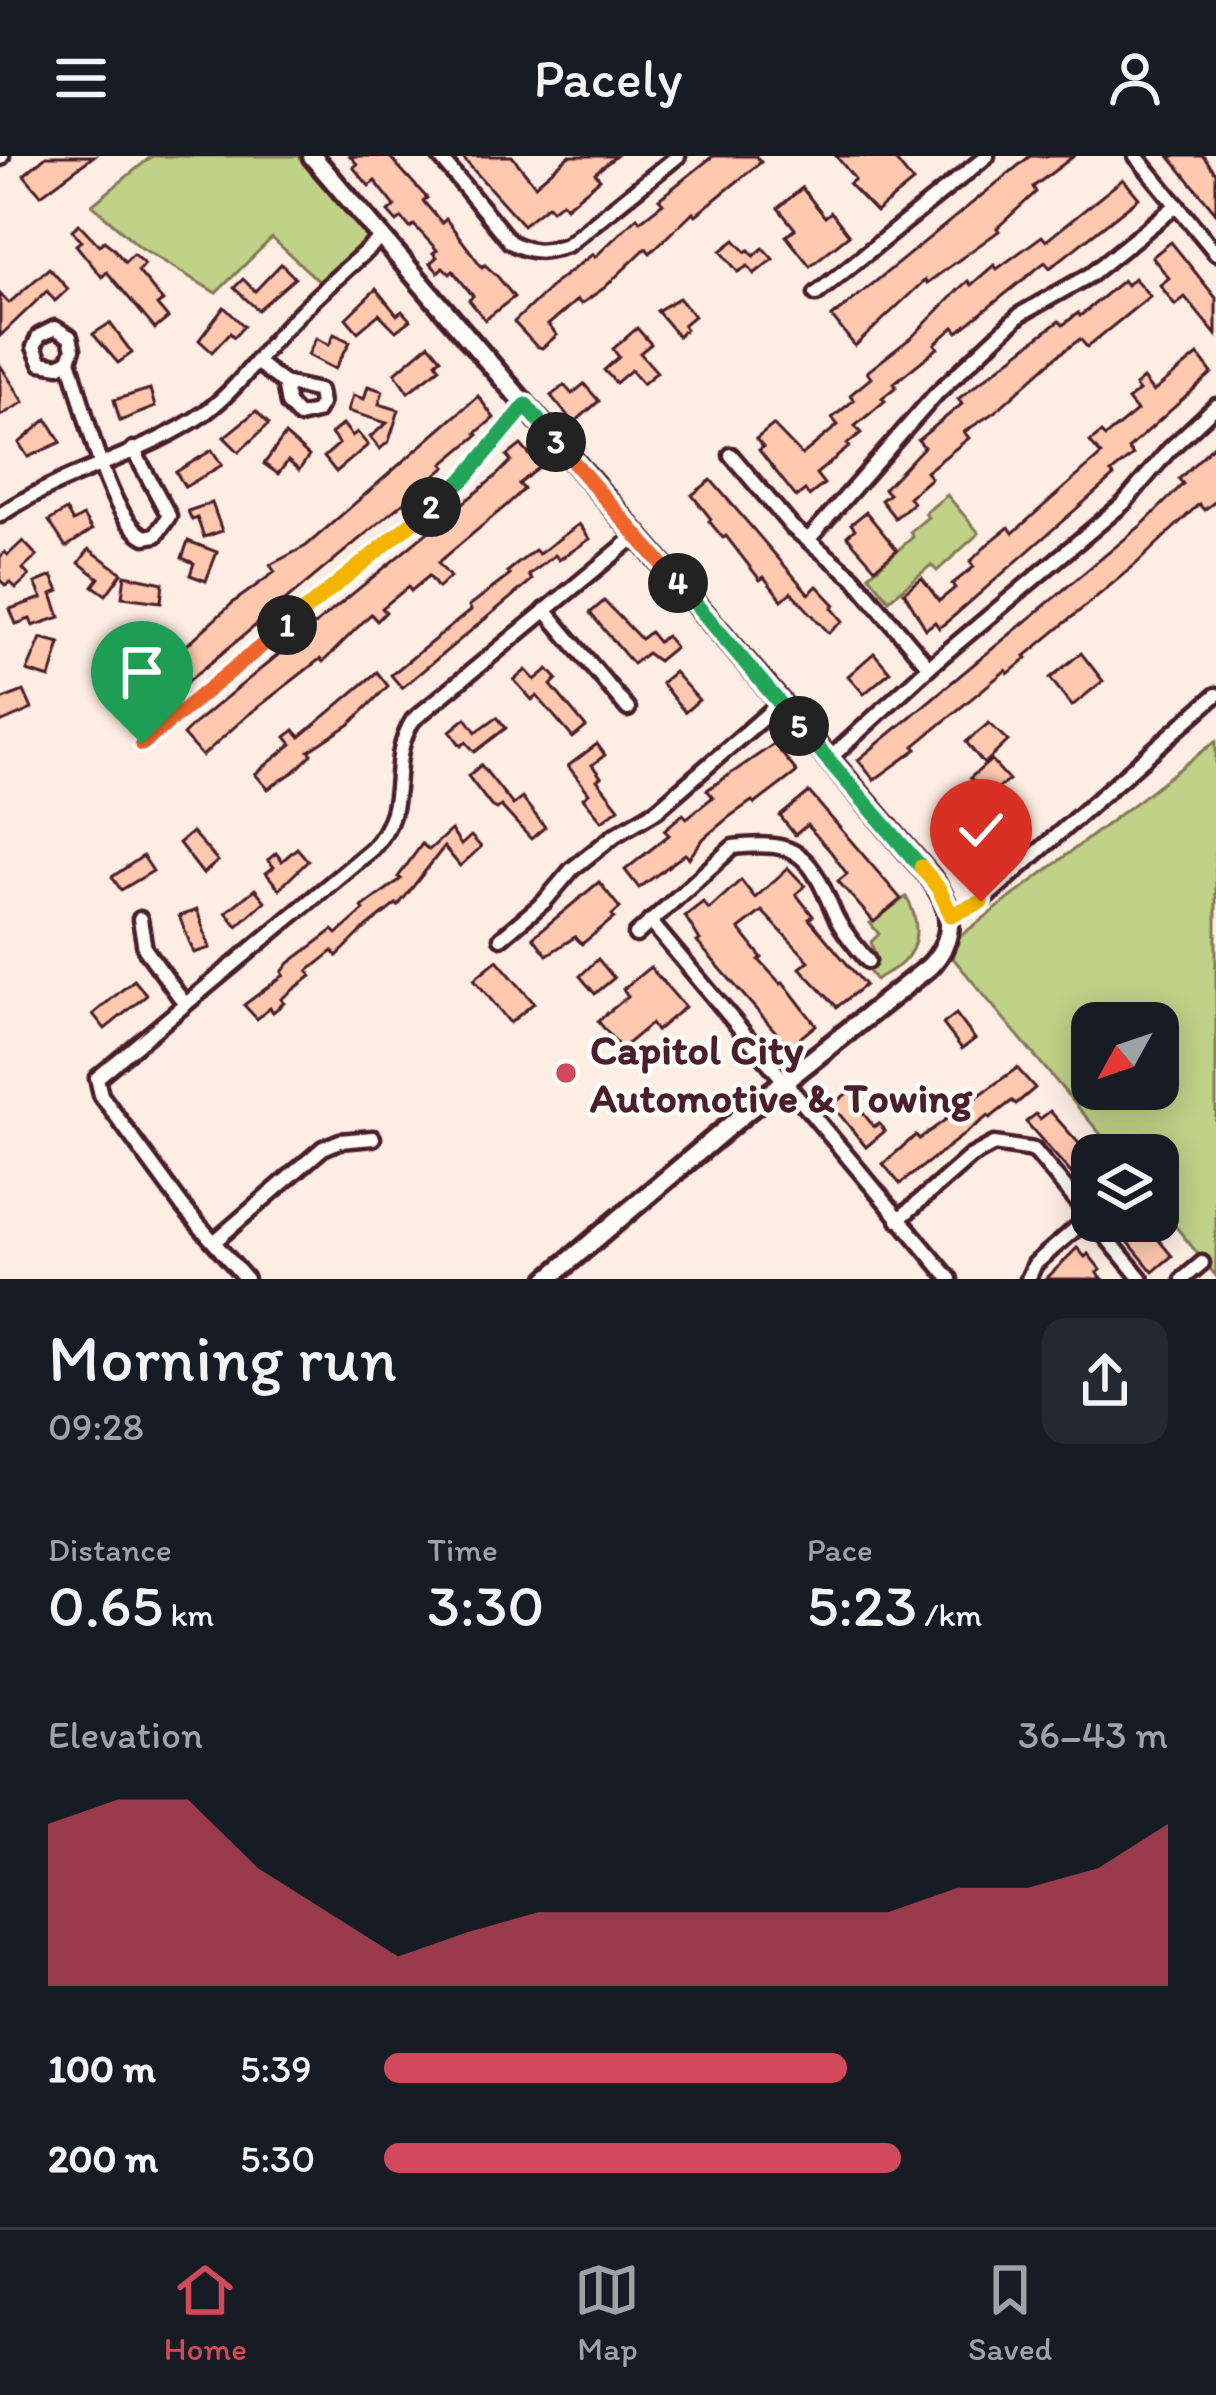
<!DOCTYPE html>
<meta charset="utf-8">
<style>
body{margin:0;font-family:Itim,sans-serif;background:#242831;color:#f1f3f6;height:100vh;display:flex;flex-direction:column;font-size:45px;white-space:nowrap}
*{box-sizing:border-box;margin:0}
p{font-size:39px;color:#9ea1a6}
.icon{flex:none;width:66px;height:66px;fill:none;stroke:currentColor;stroke-width:2;stroke-linecap:round;stroke-linejoin:round}
.map{position:relative;height:1123px;overflow:hidden}
.panel{display:flex;flex-direction:column;background:#171b24;flex:1}
.panel>*{flex:none}
.needle{width:78px;rotate:230deg}
.tools{position:absolute;left:1071px;top:846px;display:grid;gap:24px}
.tools a{display:grid;place-items:center;width:108px;height:108px;border-radius:24px;background:#171b24;box-shadow:0 6px 30px #0003;font-size:60px}
.pin{position:absolute;display:grid;place-items:center;width:102px;height:102px;color:#fff;margin:-123px -51px;border-radius:50% 50% 50% 0;rotate:-45deg;box-shadow:0 0 12px #0007}
.pin .icon{rotate:45deg}
.km{position:absolute;width:60px;height:60px;margin:-30px;border-radius:50%;background:#222;color:#fff;font-size:33px;line-height:60px;text-align:center}
.round{display:grid;place-items:center;flex:none;width:126px;height:126px;border-radius:24px;background:#242831}
.headline{display:flex;align-items:center;justify-content:space-between;height:204px;padding:0 48px}
h1{font-size:66px;font-weight:600;line-height:90px}
.figures{display:grid;grid-template-columns:repeat(3,1fr);gap:18px;height:204px;padding:12px 48px}
.figures div{display:grid;align-content:center}
.figures b{font-size:60px;font-weight:600}
.figures small{font-size:33px;font-weight:400}
.figures p{font-size:33px}
.chart{height:336px;padding:24px 48px}
.chart p{display:flex;justify-content:space-between}
.chart svg{width:100%;height:216px;margin-top:12px;fill:#d1495b;opacity:.7}
ul{padding:0 48px;list-style:none;font-size:39px}
li{display:grid;grid-template-columns:192px 144px 1fr;align-items:center;height:90px}
li i{height:30px;border-radius:15px;background:#d1495b}
header{display:flex;justify-content:space-between;align-items:center;height:156px;padding:0 48px;background:#171b24;font-size:54px;font-weight:600}
.tab-bar{display:flex;justify-content:space-around;align-items:center;height:168px;border-top:3px solid #363941;background:#171b24;font-size:33px;color:#9ea1a6}
.tab-bar a{display:grid;justify-items:center;gap:6px}
.tab-bar .current{color:#d1495b}
.map>svg:first-child{display:block}
.green{fill:#bfd287;stroke:#847859;stroke-width:3;fill-rule:evenodd}
.building{fill:#ffc9b0;stroke:#4a1f2b;stroke-width:3}
.lines{fill:none;stroke-linecap:round;stroke-linejoin:round}
.street-casing{stroke:#4a1f2b;stroke-width:21}
.secondary-casing{stroke:#4a1f2b;stroke-width:26}
.street{stroke:#fdfcf7;stroke-width:12}
.secondary{stroke:#fdfcf7;stroke-width:16}
.split-1-casing{stroke:#fff;stroke-width:24}
.split-2-casing{stroke:#fff;stroke-width:24}
.split-3-casing{stroke:#fff;stroke-width:24}
.split-4-casing{stroke:#fff;stroke-width:24}
.split-5-casing{stroke:#fff;stroke-width:24}
.split-6-casing{stroke:#fff;stroke-width:24}
.split-7-casing{stroke:#fff;stroke-width:24}
.split-1{stroke:#f0652b;stroke-width:15}
.split-2{stroke:#f5b400;stroke-width:15}
.split-3{stroke:#22a559;stroke-width:15}
.split-4{stroke:#f0652b;stroke-width:15}
.split-5{stroke:#22a559;stroke-width:15}
.split-6{stroke:#22a559;stroke-width:15}
.split-7{stroke:#f5b400;stroke-width:15}
.poi-dot{fill:#d1495b;stroke:#fdfcf7;stroke-width:4.5}
.labels{text-anchor:middle;dominant-baseline:central;stroke-width:9;stroke-linejoin:round;paint-order:stroke}
.poi-label{font-size:42px;font-weight:bold;fill:#4a1f2b;stroke:#fdfcf7;text-anchor:start}
</style>
<header><svg class="icon" aria-label="menu" viewBox="0 0 24 24"><path d="M4 6h16M4 12h16M4 18h16"/></svg>Pacely<svg class="icon" aria-label="person" viewBox="0 0 24 24"><circle cx="12" cy="8" r="4"/><path d="M4 21q1-7 8-7t8 7"/></svg></header>
<div class="map">
<svg width="1216" height="1123" viewBox="0 0 1216 1123">
<rect width="100%" height="100%" fill="#feede2"/>
<filter id="ink" filterUnits="userSpaceOnUse"><feTurbulence type="fractalNoise" baseFrequency=".00833" numOctaves="2"/><feDisplacementMap in="SourceGraphic" scale="24" xChannelSelector="R" yChannelSelector="G"/><feConvolveMatrix kernelMatrix="1 2 1 2 8 2 1 2 1" color-interpolation-filters="sRGB"/></filter>
<g filter="url(#ink)">
<!-- green -->
<g class="green">
<path d="M152 0H304L369 76V84L322 128 272 82 216 137 140 91 92 49Z"/>
<path d="M947 339 979 377 937 415 931 409 889 444 869 419 913 381 910 376 928 361 925 357Z"/>
<path d="M1216 585V1120L1158 1049V999H1118L952 801 959 781ZM1092 867H1158V933H1092Z"/>
<path d="M906 741C919 762 921 789 902 807 894 815 885 816 876 824L867 813 877 804 871 786 879 778 870 767Z"/>
</g>
<!-- building -->
<g class="building">
<path d="M46 0H94L41 39 24 19Z"/>
<path d="M350 0H389L427 42 423 45 442 67 446 63 482 111 485 109 498 121 514 141 485 164 469 144 473 140 453 115 450 118 443 111 438 116 430 107 437 101 433 97 437 94 414 69 410 72 402 62 397 66 388 56 395 50 375 25 369 30 353 11 357 8Z"/>
<path d="M461 0H512L535 29 569 0H616L595 17 600 23 566 51 562 46 552 54 548 49 523 69Z"/>
<path d="M713 0H756L761 6 696 59 693 56 650 97 646 92 604 132 581 148 577 144 548 169 557 179 542 192 536 190 514 166 555 127 593 98 595 101 637 61 640 65 663 47 659 43Z"/>
<path d="M836 0H892L913 26 876 56 849 28 855 23Z"/>
<path d="M1030 0H1074L1033 31 1036 36 997 72 999 75 927 127 925 124 855 190 832 161Z"/>
<path d="M1169 0H1203L1216 17V57Z"/>
<path d="M1123 23 1139 42 1050 112 1045 106 958 176 954 171 935 188 938 192 894 227 896 231 882 242 885 245 855 270 861 277 847 288 849 291 816 318 824 328 809 340 805 334 796 341 759 294 763 291 756 283 773 269 802 299 838 269 832 262 854 244 850 239 871 222 867 216 912 181 959 133 968 125 971 129 994 109 997 113 1042 80 1046 85Z"/>
<path d="M802 32 825 61 831 56 849 79 810 110 786 80 795 73 778 52Z"/>
<path d="M79 68 99 89 104 85 113 92 125 106 133 98 144 108 138 115 163 145 157 149 168 162 155 173 107 116 102 121 76 89 81 85 72 74Z"/>
<path d="M735 84 746 96 749 94 754 100 763 92 773 103 754 118 748 110 738 116 721 95Z"/>
<path d="M1171 86 1216 142V179L1185 141 1175 149 1160 129 1169 122 1152 101Z"/>
<path d="M281 108 295 122 258 154 234 132 243 123 255 135Z"/>
<path d="M49 112 68 133 55 145 47 135 0 180V138L9 147Z"/>
<path d="M1134 122 1150 140 1087 191 1080 183 1056 201 996 255 964 276 969 282 926 316 931 322 909 341 913 347 895 362 881 344 889 338 884 333 924 291 918 284 962 248 958 243 1059 165 1063 169 1078 157 1080 160 1123 124 1127 129Z"/>
<path d="M376 133 397 159 402 155 410 164 396 175 379 158 358 176 346 162Z"/>
<path d="M679 142 694 160 683 169 686 173 678 180 657 155Z"/>
<path d="M224 151 244 170 234 181 230 177 212 196 199 184Z"/>
<path d="M110 167 132 197 118 207 93 178Z"/>
<path d="M637 172 651 188 640 197 657 216 643 228 631 214 616 227 604 214 619 201 613 193Z"/>
<path d="M334 178 350 186 335 213 308 199 316 182 329 189Z"/>
<path d="M429 188 441 202 436 206 440 212 408 236 395 217Z"/>
<path d="M1198 199 1212 217 1128 293 1133 299 1111 317 1114 320 954 460 939 472 935 466 926 473 904 436 922 422 939 445 955 432 952 428 974 411 970 406 990 386 1009 371 1013 377 1101 299 1090 286 1101 277 1105 281 1137 255 1128 244 1139 235 1135 230 1143 223 1153 236Z"/>
<path d="M0 209 24 246 0 260Z"/>
<path d="M584 228 599 245 574 267 551 240 564 229 572 238Z"/>
<path d="M368 230 383 235 379 248 399 254 389 285 380 293 370 281 387 267 348 255 353 239 364 243Z"/>
<path d="M150 233 155 251 120 265 114 244Z"/>
<path d="M478 240 494 262 476 277 478 279 443 308 446 311 202 514 154 552 147 543 129 559 110 537 121 528 130 538 154 519 235 445 275 416 270 409 306 390Z"/>
<path d="M256 255 269 268 239 296 224 281Z"/>
<path d="M47 263 61 286 28 301 19 287Z"/>
<path d="M343 268 352 280 357 276 368 289 336 316 324 301 339 288 331 278Z"/>
<path d="M285 279 309 300 299 314 288 305 278 318 264 308Z"/>
<path d="M1216 287V345L1204 354 1199 348 1135 409 1025 500 1027 502 1008 518 1006 514 914 590 917 593 874 624 858 604 1143 368 1183 328 1179 323Z"/>
<path d="M521 289 540 311 519 328 524 333 507 349 438 407 450 421 438 432 429 420 411 435 408 431 382 452 386 456 377 465 371 458 323 506 320 503 248 559 202 600 183 579 195 567 495 321 511 305 507 300Z"/>
<path d="M212 294 222 309 185 331 176 316Z"/>
<path d="M711 324 809 438 817 430 835 449 832 452 843 465 829 477 791 436 782 444 764 421 760 424 726 380 723 382 709 365 711 363 692 339Z"/>
<path d="M212 347 222 375 204 381 197 362 192 364 188 355Z"/>
<path d="M66 354 73 366 83 360 92 374 66 391 49 365Z"/>
<path d="M866 356 897 394 875 412 847 380 855 373 851 368Z"/>
<path d="M579 368 590 383 559 404 555 399 529 419 532 424 402 532 391 519 471 454 469 450 510 419 507 416 535 394 539 398Z"/>
<path d="M23 385 37 400 23 413 29 420 16 432 10 426 6 430 0 424V401L5 396 8 399Z"/>
<path d="M188 385 217 396 206 425 190 419 194 407 182 402Z"/>
<path d="M89 393 122 417 106 439 93 430 99 422 79 407Z"/>
<path d="M125 419 163 427 161 446 122 441Z"/>
<path d="M52 420 59 435 52 438 60 461 33 470 30 463 16 468 10 453 42 442 35 427Z"/>
<path d="M604 445 641 483 650 476 658 486 666 480 675 491 658 505 647 497 633 508 590 457Z"/>
<path d="M41 482 60 487 50 522 27 515Z"/>
<path d="M874 497 890 516 864 538 848 520Z"/>
<path d="M1081 497 1103 525 1072 550 1050 522Z"/>
<path d="M548 513 557 523 551 529 586 571 573 582 537 540 532 544 514 524 526 514 535 524Z"/>
<path d="M377 516 388 530 350 568 309 595 312 598 295 615 268 633 255 618 292 588 286 581 294 574 300 581Z"/>
<path d="M674 516 699 544 685 556 661 527Z"/>
<path d="M24 535 32 553 0 567V544Z"/>
<path d="M497 561 506 572 475 596 466 586 461 590 450 575 466 562 476 576Z"/>
<path d="M989 567 1008 585 984 608 966 586Z"/>
<path d="M597 588 605 599 592 609 601 621 597 624 619 652 602 665 583 642 589 637 568 610Z"/>
<path d="M774 588 797 616 755 648 752 645 729 661 704 682 689 702 685 698 639 732 625 714 669 679 664 674 683 658 687 662 713 641 707 634Z"/>
<path d="M991 604 1009 624 975 649 963 635 973 625 970 622Z"/>
<path d="M481 609 513 649 522 642 545 671 531 683 501 650 496 653 491 650 468 620Z"/>
<path d="M809 636 901 743 874 766 838 725 847 718 831 696 807 669 795 679 780 660Z"/>
<path d="M451 674 461 689 471 680 481 691 460 710 444 691 398 750 396 748 362 775 337 800 333 795 308 815 311 820 281 843 284 847 273 856 270 852 257 863 244 849 284 819 282 816 289 807 333 774 337 778 364 754 362 751 401 723 398 721 422 688 429 694Z"/>
<path d="M192 676 218 705 203 718 179 687Z"/>
<path d="M297 692 308 705 279 733 266 717 274 711 268 704 276 697 282 705Z"/>
<path d="M143 700 153 715 121 734 112 721Z"/>
<path d="M788 712 805 730 796 738 813 760 809 763 865 829 837 851 800 812 809 805 762 755 739 773 762 802 759 804 781 828 783 826 816 869 789 891 697 786 700 784 685 760 703 746 709 753 741 724 755 742Z"/>
<path d="M599 726 620 752 612 759 614 762 582 788 575 781 547 799 533 781Z"/>
<path d="M255 733 265 745 237 770 226 756Z"/>
<path d="M197 754 210 792 194 797 179 760Z"/>
<path d="M598 803 614 822 595 838 580 820Z"/>
<path d="M497 804 534 847 510 867 474 823Z"/>
<path d="M650 811 685 851 656 875 651 868 621 893 598 865 628 840 623 833Z"/>
<path d="M134 824 147 839 105 873 93 858Z"/>
<path d="M956 858 975 883 962 893 943 868Z"/>
<path d="M1017 912 1035 932 1016 948 1012 945 990 962 988 960 900 1028 883 1008 916 979 919 983Z"/>
<path d="M855 931 864 942 856 948 874 971 879 967 885 975 866 991 832 949Z"/>
<path d="M1050 955 1092 1002V1041L1026 966 1036 958 1040 963Z"/>
<path d="M1111 1065H1143L1172 1100 1153 1116Z"/>
<path d="M1077 1092 1085 1101 1088 1098 1101 1114 1097 1117 1103 1123H1046Z"/>
</g>
<g class="lines">
<defs>
<g id="street">
<path d="M439 0 510 86C532 98 545 96 567 89L678 0"/>
<path d="M1136 0 1216 97"/>
<path d="M0 2 2 0"/>
<path d="M816 138 987 0"/>
<path d="M69 204 59 210 41 207 34 191 39 180 55 172 70 181 73 193 69 204C84 247 106 360 145 381L156 379 169 360 133 293"/>
<path d="M256 206 284 227"/>
<path d="M284 227 319 235 321 248 316 256 299 260 288 248Z"/>
<path d="M731 299 792 371 853 421 929 511"/>
<path d="M0 359C64 315 144 300 206 256 237 233 257 203 282 175 314 141 348 111 383 80"/>
<path d="M808 384 936 238 1021 158 1090 119 1177 49"/>
<path d="M545 454 628 553"/>
<path d="M142 588 465 322 526 249"/>
<path d="M828 604 929 511 1124 347 1169 294 1216 250"/>
<path d="M951 759 981 746 1216 539"/>
<path d="M140 763 145 793 185 848"/>
<path d="M650 765 950 1123"/>
<path d="M636 779 733 691C799 683 810 700 834 757 841 774 856 790 868 805"/>
<path d="M501 782 544 746 572 713 615 679 657 654 780 547"/>
<path d="M898 1064 970 1001 994 988 1034 994 1141 1123"/>
<path d="M214 1086 323 992 340 985 373 982"/>
<path d="M246 1123 183 1051 101 939 97 922 372 693C413 648 385 609 413 564L637 379"/>
<path d="M1028 1123 1035 1108 1089 1061"/>
<path d="M1183 1123 1202 1107"/>
</g>
<path id="secondary" d="M312 0 931 722C954 753 957 782 929 811L746 956 548 1123"/>
</defs>
<!-- street casing -->
<use href="#street" class="street-casing"/>
<!-- secondary casing -->
<use href="#secondary" class="secondary-casing"/>
<!-- street -->
<use href="#street" class="street"/>
<!-- secondary -->
<use href="#secondary" class="secondary"/>
</g>
</g>
<g class="lines" filter="url(#ink)">
<defs>
<path id="split-1" d="M142 588 287 469"/>
<path id="split-2" d="M287 469 431 351"/>
<path id="split-3" d="M431 351 465 322 526 249 556 286"/>
<path id="split-4" d="M556 286 678 427"/>
<path id="split-5" d="M678 427 799 570"/>
<path id="split-6" d="M799 570 921 711"/>
<path id="split-7" d="M921 711 939 733 951 759 981 746"/>
</defs>
<!-- split-1 casing -->
<use href="#split-1" class="split-1-casing"/>
<!-- split-2 casing -->
<use href="#split-2" class="split-2-casing"/>
<!-- split-3 casing -->
<use href="#split-3" class="split-3-casing"/>
<!-- split-4 casing -->
<use href="#split-4" class="split-4-casing"/>
<!-- split-5 casing -->
<use href="#split-5" class="split-5-casing"/>
<!-- split-6 casing -->
<use href="#split-6" class="split-6-casing"/>
<!-- split-7 casing -->
<use href="#split-7" class="split-7-casing"/>
<!-- split-1 -->
<use href="#split-1" class="split-1"/>
<!-- split-2 -->
<use href="#split-2" class="split-2"/>
<!-- split-3 -->
<use href="#split-3" class="split-3"/>
<!-- split-4 -->
<use href="#split-4" class="split-4"/>
<!-- split-5 -->
<use href="#split-5" class="split-5"/>
<!-- split-6 -->
<use href="#split-6" class="split-6"/>
<!-- split-7 -->
<use href="#split-7" class="split-7"/>
</g>
<!-- markers -->
<circle class="poi-dot" cx="566" cy="917" r="12"/>
<g class="labels">
<!-- poi labels -->
<g class="poi-label">
<text x="590" y="893">Capitol City<tspan x="590" dy="48">Automotive &amp; Towing</tspan></text>
</g>
</g>
</svg>
<div class="tools">
<a><svg class="needle" viewBox="-14 -14 28 28"><path d="M0-13l5 13h-10z" fill="#e53935"/><path d="M0 13l5-13h-10z" fill="#9ea1a6"/></svg></a>
<a><svg class="icon" aria-label="layers" viewBox="0 0 24 24"><path d="M12 4l9 5-9 5-9-5zM3 14l9 5 9-5"/></svg></a>
</div>
<div class="pin" style="left:142px;top:588px;background:#1e9e55"><svg class="icon" aria-label="arrive" viewBox="0 0 24 24"><path d="M6 21V4h12l-3 4 3 4H6"/></svg></div>
<div class="pin" style="left:981px;top:746px;background:#d93025"><svg class="icon" aria-label="check" viewBox="0 0 24 24"><path d="M5 12l5 5 9-10"/></svg></div>
<b class="km" style="left:287px;top:469px">1</b>
<b class="km" style="left:431px;top:351px">2</b>
<b class="km" style="left:556px;top:286px">3</b>
<b class="km" style="left:678px;top:427px">4</b>
<b class="km" style="left:799px;top:570px">5</b>
</div>
<section class="panel">
<div class="headline"><div><h1>Morning run</h1><p>09:28</p></div><a class="round"><svg class="icon" aria-label="share" viewBox="0 0 24 24"><path d="M12 15V3M7 8l5-5 5 5M5 13v7h14v-7"/></svg></a></div>
<div class="figures">
<div><p>Distance</p><b>0.65<small> km</small></b></div>
<div><p>Time</p><b>3:30</b></div>
<div><p>Pace</p><b>5:23<small> /km</small></b></div>
</div>
<div class="chart"><p><span>Elevation</span>36–43 m</p>
<svg viewBox="0 0 160 44" preserveAspectRatio="none"><path d="M0 44V11L10 6L20 6L30 20L40 29L50 38L60 33L70 29L80 29L90 29L100 29L110 29L120 29L130 24L140 24L150 20L160 11V44z"/></svg>
</div>
<ul>
<li><b>100 m</b>5:39<i style="width:59%"></i></li>
<li><b>200 m</b>5:30<i style="width:66%"></i></li>
</ul>
</section>
<nav class="tab-bar">
<a class="current"><svg class="icon" aria-label="home" viewBox="0 0 24 24"><path d="M3 11l9-7 9 7M6 9v11h12V9"/></svg>Home</a>
<a><svg class="icon" aria-label="map" viewBox="0 0 24 24"><path d="M3 6l6-2 6 2 6-2v14l-6 2-6-2-6 2zM9 4v14M15 6v14"/></svg>Map</a>
<a><svg class="icon" aria-label="saved" viewBox="0 0 24 24"><path d="M7 4h10v16l-5-4-5 4z"/></svg>Saved</a>
</nav>
